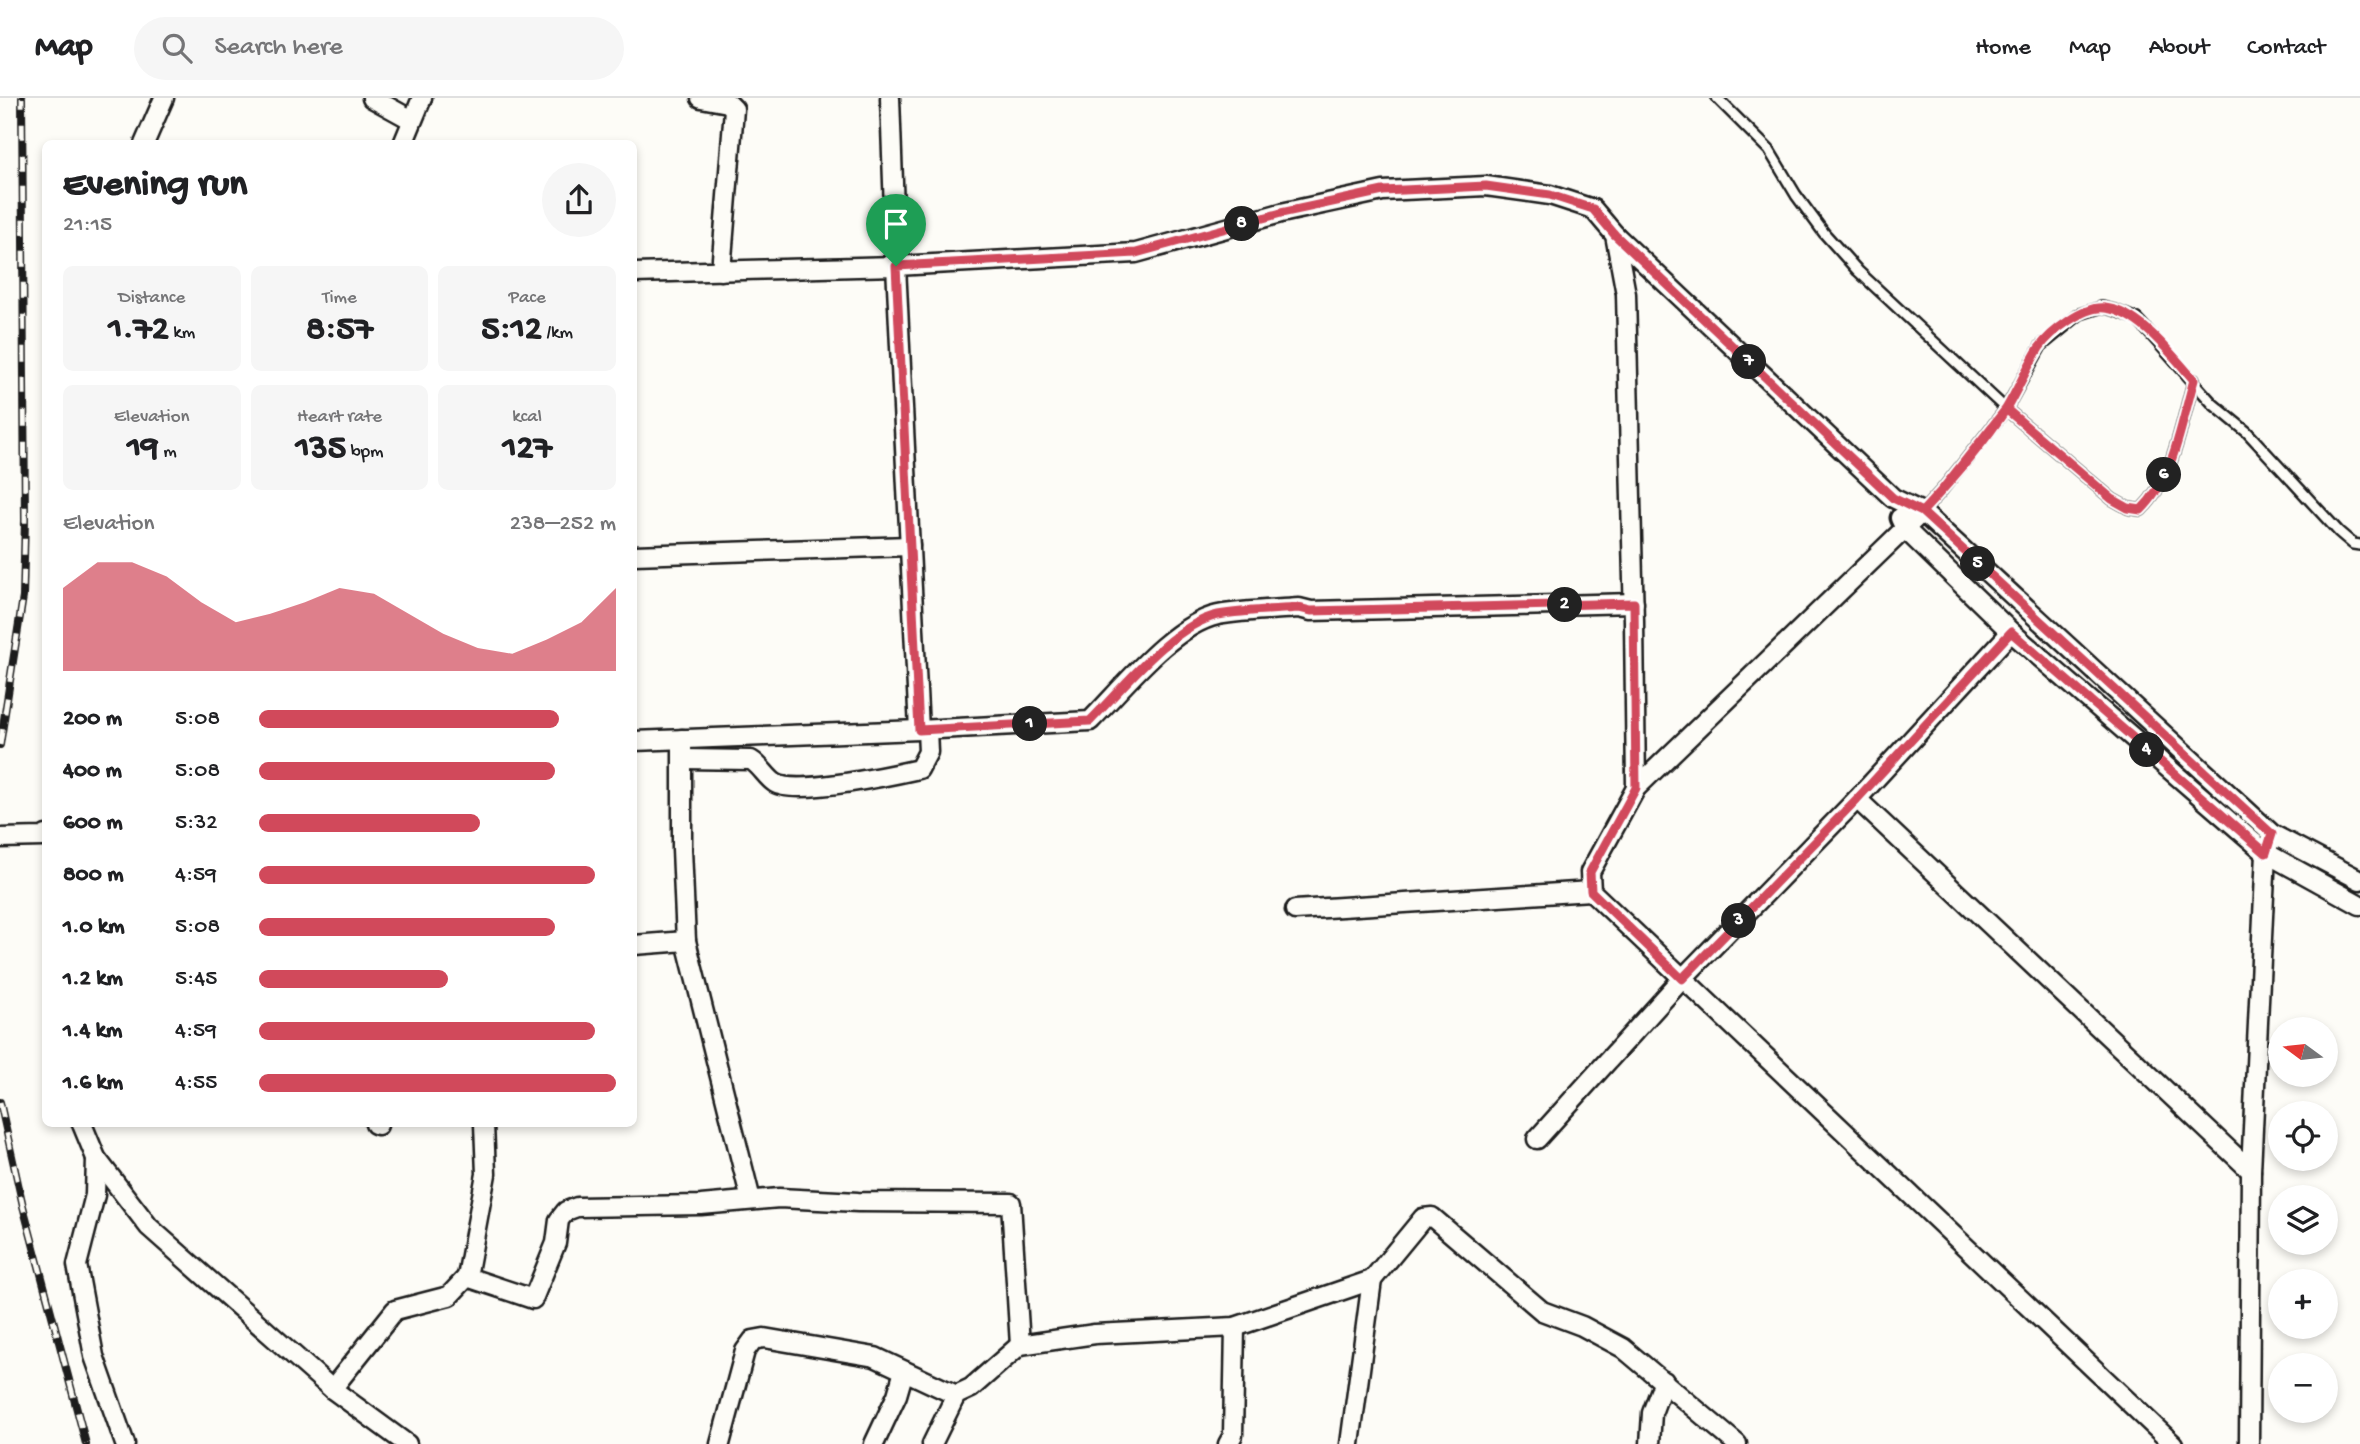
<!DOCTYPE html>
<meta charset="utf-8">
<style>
body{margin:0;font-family:"Gochi Hand",sans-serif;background:#f6f6f6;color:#202124;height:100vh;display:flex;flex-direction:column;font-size:26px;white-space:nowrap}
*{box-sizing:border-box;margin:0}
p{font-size:23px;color:#757577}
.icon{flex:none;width:38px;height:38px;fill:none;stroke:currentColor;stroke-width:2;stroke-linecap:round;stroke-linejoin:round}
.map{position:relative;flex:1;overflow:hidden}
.details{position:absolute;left:42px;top:42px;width:595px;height:987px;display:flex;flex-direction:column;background:#fff;border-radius:10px;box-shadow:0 4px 10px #0003}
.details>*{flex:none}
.needle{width:46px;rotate:285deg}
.tools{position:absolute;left:2268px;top:919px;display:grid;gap:14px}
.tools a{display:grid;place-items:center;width:70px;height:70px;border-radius:50%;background:#fff;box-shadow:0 4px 10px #0003;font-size:35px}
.pin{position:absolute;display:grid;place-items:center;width:60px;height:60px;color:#fff;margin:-72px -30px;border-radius:50% 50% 50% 0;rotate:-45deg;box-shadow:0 0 7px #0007}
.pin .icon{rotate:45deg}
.km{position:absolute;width:35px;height:35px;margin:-18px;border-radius:50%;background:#222;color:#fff;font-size:19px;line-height:35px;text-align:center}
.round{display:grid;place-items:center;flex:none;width:74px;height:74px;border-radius:37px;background:#f6f6f6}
.overview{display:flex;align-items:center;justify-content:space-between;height:119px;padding:0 21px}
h1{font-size:38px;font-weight:800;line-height:52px}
.metrics{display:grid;grid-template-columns:repeat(3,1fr);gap:10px;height:119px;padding:7px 21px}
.metrics div{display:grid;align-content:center;border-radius:10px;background:#f6f6f6;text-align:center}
.metrics b{font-size:35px;font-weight:800}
.metrics small{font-size:19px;font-weight:400}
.metrics p{font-size:19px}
.chart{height:196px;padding:14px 21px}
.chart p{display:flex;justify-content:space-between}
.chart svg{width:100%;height:126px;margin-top:7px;fill:#d1495b;opacity:.7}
ul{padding:0 21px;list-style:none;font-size:23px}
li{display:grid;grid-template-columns:112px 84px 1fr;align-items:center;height:52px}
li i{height:18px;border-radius:9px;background:#d1495b}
header{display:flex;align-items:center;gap:42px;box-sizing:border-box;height:98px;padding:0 35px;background:#fff;border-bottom:2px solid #e0e0e0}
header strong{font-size:33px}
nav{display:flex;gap:38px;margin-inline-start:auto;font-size:24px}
.search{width:490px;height:63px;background:#f6f6f6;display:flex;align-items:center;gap:18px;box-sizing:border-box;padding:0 24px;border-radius:38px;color:#757577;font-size:26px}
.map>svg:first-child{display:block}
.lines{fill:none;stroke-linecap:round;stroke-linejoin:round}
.service-casing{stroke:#1c1c1c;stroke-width:14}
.minor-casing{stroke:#1c1c1c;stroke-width:23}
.service{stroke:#fdfcf7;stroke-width:9}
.minor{stroke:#fdfcf7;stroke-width:18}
.rail-casing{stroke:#1c1c1c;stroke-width:8}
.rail{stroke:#fdfcf7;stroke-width:5;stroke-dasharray:16;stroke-linecap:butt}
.route-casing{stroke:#fff;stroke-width:14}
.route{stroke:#d1495b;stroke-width:9}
</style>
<header>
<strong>Map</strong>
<div class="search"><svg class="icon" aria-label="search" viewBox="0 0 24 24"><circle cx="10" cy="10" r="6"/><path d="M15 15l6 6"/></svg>Search here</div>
<nav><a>Home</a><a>Map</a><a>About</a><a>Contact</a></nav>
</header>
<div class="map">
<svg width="2360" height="1346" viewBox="0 0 2360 1346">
<rect width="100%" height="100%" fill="#fdfcf7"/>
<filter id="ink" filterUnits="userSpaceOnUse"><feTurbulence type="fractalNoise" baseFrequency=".0143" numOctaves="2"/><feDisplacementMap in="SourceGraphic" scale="14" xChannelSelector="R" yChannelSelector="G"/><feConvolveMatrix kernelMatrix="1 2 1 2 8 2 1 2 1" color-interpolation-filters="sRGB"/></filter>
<g filter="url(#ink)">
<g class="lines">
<defs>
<g id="service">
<path d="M1717 0 1769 52 1796 97 1824 135 1858 173 2006 311 2112 401 2128 410 2141 412C2174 380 2181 326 2194 282"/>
<path d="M1922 414 1942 392 2006 311 2041 248 2080 216 2102 209 2114 212 2137 221 2213 306 2247 334 2339 434 2353 446 2360 447"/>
</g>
<g id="minor">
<path d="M372 0 412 22"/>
<path d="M701 0 728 5 734 11 721 173"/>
<path d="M890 0 896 168 919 632"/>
<path d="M144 46 164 0"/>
<path d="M403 46 422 0"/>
<path d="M1615 137 1893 400 1922 414 2272 736 2360 782"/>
<path d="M634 175 896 168 1136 155 1281 115 1383 93 1486 88 1550 97 1593 111 1615 137 1626 196 1634 523 1636 690"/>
<path d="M1922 414 1636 690 1590 774 1591 793 2173 1346"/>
<path d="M1900 420 1905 431 2011 534 2266 755 2360 807"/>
<path d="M634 457 910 448"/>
<path d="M682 641V751L686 843 751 1102"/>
<path d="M634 643 919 632 1090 623C1123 590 1172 527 1218 517 1244 512 1273 512 1299 510L1311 513 1634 505"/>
<path d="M683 661 751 662C761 668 766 679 775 685 795 698 892 677 919 671L928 654 927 632"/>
<path d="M1857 701 2251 1073"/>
<path d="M0 740 43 739 46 737"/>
<path d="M1295 812 1591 793"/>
<path d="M634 847 686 843"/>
<path d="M82 1026 96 1060 149 1129 332 1291 407 1346"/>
<path d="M375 1026 378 1027"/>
<path d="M1537 1041 1682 881 1857 701 2011 534"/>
<path d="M96 1060 95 1097 77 1167 94 1258 125 1346"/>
<path d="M467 1179 486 1076 484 1026"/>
<path d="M332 1291 395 1212 449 1198 467 1179 533 1201 556 1145 559 1122 566 1113 577 1109 701 1107 779 1100 858 1104 1011 1105 1020 1247"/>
<path d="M720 1346 745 1253 753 1242 764 1240 875 1259 956 1297"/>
<path d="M874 1346 897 1297 904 1273"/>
<path d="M932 1346 956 1297 971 1290 1020 1247 1095 1236 1235 1229 1372 1182 1423 1120 1432 1119 1542 1213 1582 1228 1623 1250 1737 1346"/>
<path d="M1228 1346 1233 1337 1235 1229"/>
<path d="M1350 1346 1372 1182"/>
<path d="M1650 1346 1652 1315 1664 1283"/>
<path d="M2249 1346 2251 1073 2266 755 2269 746"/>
</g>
</defs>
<!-- service casing -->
<use href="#service" class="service-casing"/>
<!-- minor casing -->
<use href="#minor" class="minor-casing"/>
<!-- service -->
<use href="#service" class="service"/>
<!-- minor -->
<use href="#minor" class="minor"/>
<defs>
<g id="rail">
<path d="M0 647 23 499 25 422 22 0"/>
<path d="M0 1004 23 1108 86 1346"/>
</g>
</defs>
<!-- rail casing -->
<use href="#rail" class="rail-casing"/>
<!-- rail -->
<use href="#rail" class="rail"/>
</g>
</g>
<g class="lines" filter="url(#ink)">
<defs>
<path id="route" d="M896 168 919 632 1090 623C1123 590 1172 527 1218 517 1244 512 1273 512 1299 510L1311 513 1634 505 1636 690 1590 774 1591 793 1682 881 1857 701 2011 534 2266 755 2272 736 1922 414C1950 384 1984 345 2006 311 2018 291 2027 269 2039 250 2050 234 2085 207 2105 210 2140 214 2171 256 2194 282 2181 326 2174 380 2141 412L2128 410 2112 401 2006 311 1942 392 1922 414 1893 400 1615 137 1593 111 1550 97 1486 88 1383 93 1281 115 1136 155 896 168"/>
</defs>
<!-- route casing -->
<use href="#route" class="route-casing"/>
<!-- route -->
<use href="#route" class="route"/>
</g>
</svg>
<div class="tools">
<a><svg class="needle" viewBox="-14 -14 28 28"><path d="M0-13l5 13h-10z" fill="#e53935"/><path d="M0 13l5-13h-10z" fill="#757577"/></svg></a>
<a><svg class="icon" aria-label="locate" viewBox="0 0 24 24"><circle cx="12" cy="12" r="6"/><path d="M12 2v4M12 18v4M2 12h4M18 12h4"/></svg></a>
<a><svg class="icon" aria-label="layers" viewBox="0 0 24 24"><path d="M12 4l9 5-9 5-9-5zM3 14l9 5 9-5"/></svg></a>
<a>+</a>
<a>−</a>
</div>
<div class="pin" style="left:896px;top:168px;background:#1e9e55"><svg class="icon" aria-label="arrive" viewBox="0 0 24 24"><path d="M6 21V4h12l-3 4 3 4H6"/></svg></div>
<b class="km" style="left:1030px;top:626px">1</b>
<b class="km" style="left:1565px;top:507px">2</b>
<b class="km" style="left:1739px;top:823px">3</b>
<b class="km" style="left:2147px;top:652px">4</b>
<b class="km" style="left:1978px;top:466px">5</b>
<b class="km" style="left:2164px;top:377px">6</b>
<b class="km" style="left:1749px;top:264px">7</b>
<b class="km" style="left:1242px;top:126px">8</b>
<section class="details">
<div class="overview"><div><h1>Evening run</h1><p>21:15</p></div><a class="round"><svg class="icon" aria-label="share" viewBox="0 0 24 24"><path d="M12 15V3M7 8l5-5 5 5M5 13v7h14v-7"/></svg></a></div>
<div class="metrics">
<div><p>Distance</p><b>1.72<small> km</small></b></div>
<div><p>Time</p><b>8:57</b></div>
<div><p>Pace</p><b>5:12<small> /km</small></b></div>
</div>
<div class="metrics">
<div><p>Elevation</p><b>19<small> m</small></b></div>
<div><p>Heart rate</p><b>135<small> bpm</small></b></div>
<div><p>kcal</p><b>127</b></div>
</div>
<div class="chart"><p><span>Elevation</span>238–252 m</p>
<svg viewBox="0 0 160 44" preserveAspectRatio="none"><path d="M0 44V15L10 6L20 6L30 11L40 20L50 27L60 24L70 20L80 15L90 17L100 24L110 31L120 36L130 38L140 33L150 27L160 15V44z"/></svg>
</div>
<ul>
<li><b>200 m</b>5:08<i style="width:84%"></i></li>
<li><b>400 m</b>5:08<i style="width:83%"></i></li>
<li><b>600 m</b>5:32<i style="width:62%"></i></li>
<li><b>800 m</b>4:59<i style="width:94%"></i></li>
<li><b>1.0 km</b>5:08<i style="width:83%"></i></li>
<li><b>1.2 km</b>5:45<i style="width:53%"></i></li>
<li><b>1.4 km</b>4:59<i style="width:94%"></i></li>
<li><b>1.6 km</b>4:55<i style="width:100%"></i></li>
</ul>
</section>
</div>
